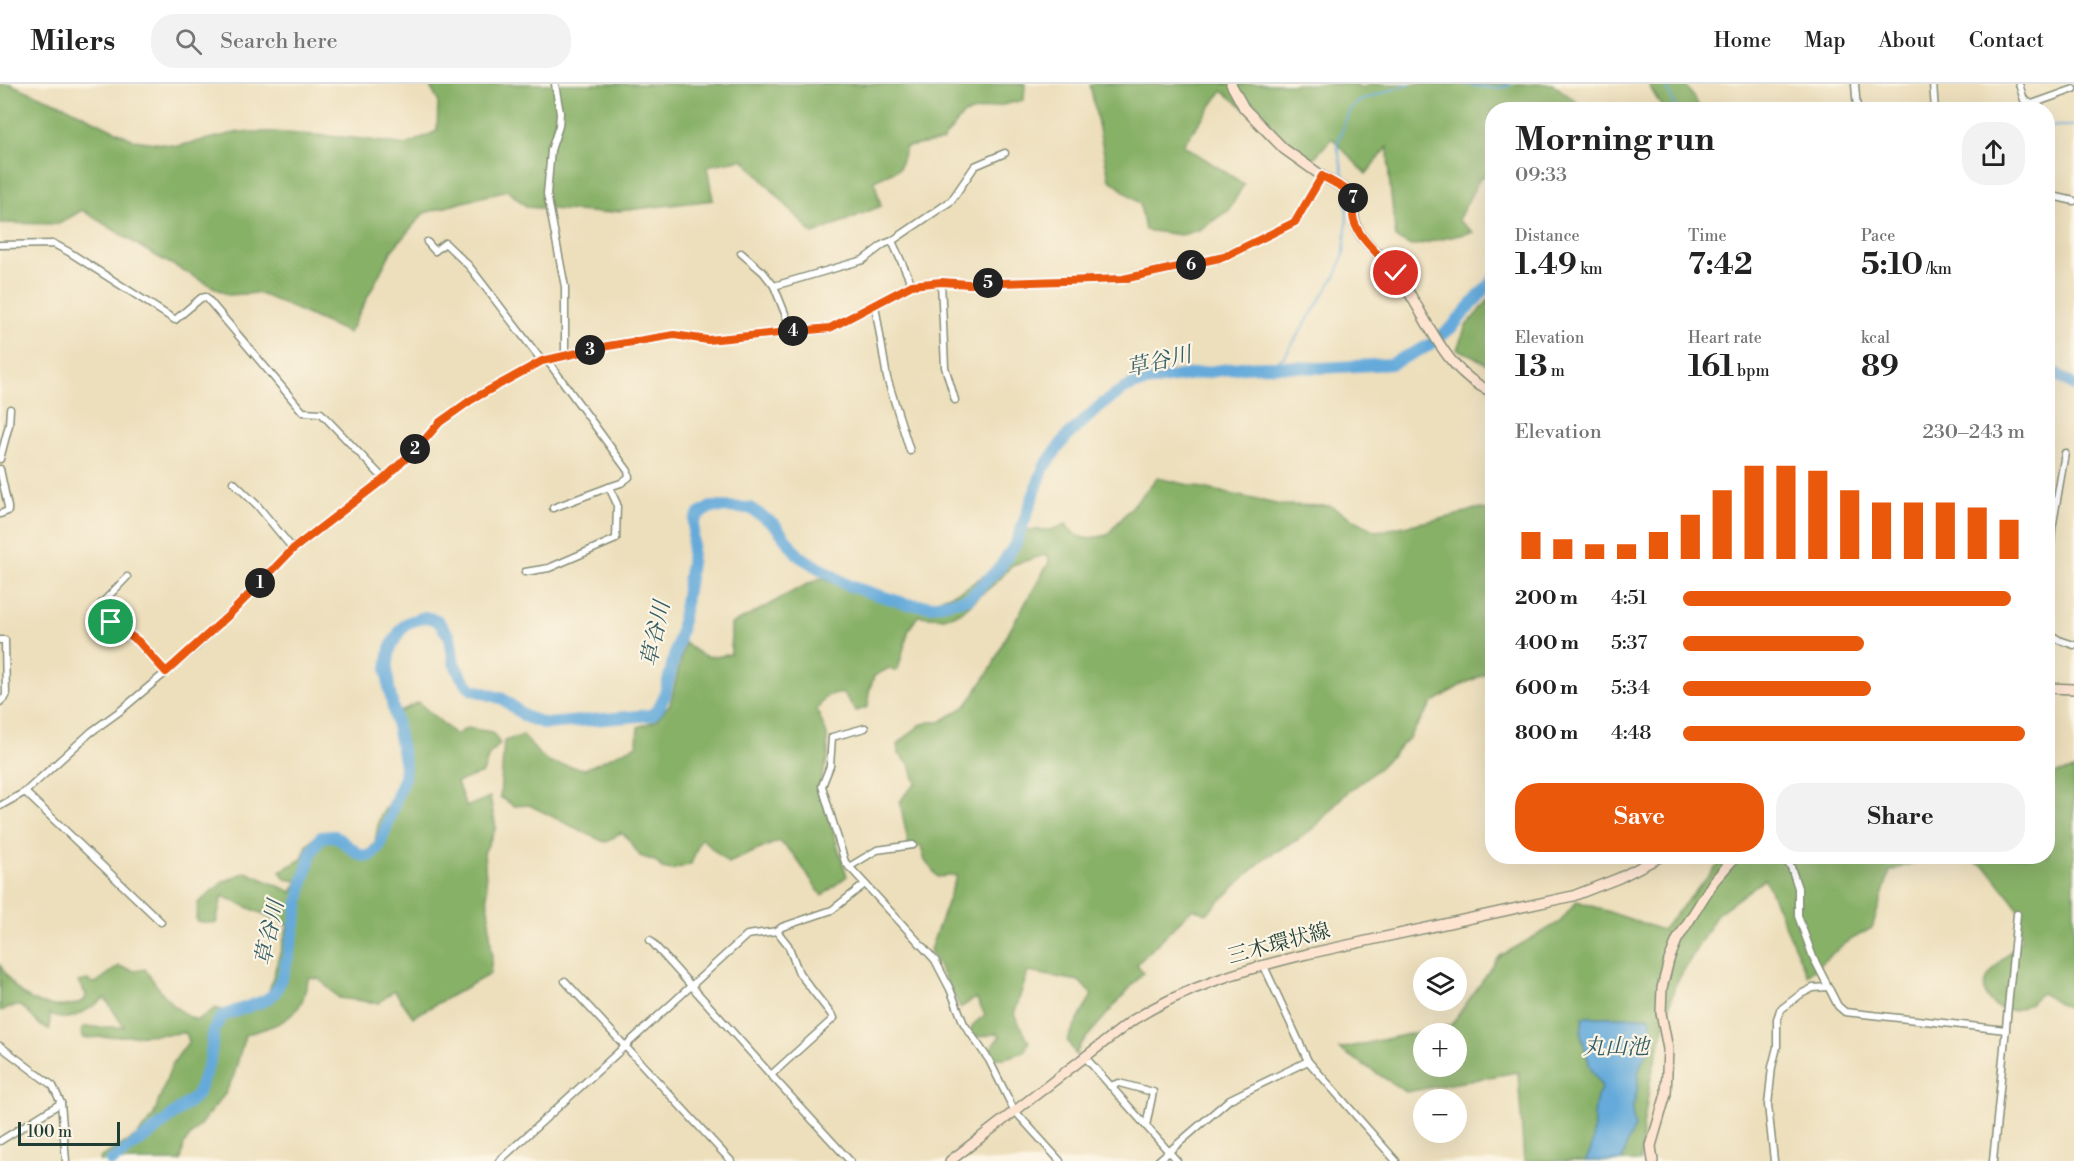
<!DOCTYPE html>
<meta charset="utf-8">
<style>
body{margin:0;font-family:"Libre Bodoni","Noto Serif JP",serif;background:#f2f2f2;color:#222;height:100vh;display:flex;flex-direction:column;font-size:22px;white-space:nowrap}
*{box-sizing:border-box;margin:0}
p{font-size:20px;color:#767676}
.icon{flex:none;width:33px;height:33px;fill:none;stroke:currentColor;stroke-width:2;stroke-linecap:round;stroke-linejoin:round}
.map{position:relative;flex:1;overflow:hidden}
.sheet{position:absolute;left:1485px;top:18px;width:570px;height:762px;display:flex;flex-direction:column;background:#fff;border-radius:24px;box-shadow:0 6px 24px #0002}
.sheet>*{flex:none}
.fabs{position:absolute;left:1413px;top:873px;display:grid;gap:12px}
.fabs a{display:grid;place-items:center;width:54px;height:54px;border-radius:50%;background:#fff;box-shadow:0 6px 24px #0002;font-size:30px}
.scale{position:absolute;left:18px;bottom:15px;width:102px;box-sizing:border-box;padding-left:6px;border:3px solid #1f3d34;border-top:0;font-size:16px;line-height:21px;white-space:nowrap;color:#1f3d34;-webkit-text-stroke:4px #fcf5e5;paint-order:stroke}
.pin{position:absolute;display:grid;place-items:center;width:51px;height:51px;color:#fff;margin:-26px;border:3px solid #fff;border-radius:50%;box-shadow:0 2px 6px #0007}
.km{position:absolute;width:30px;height:30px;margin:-15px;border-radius:50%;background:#222;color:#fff;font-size:16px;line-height:30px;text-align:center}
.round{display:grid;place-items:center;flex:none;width:63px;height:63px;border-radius:24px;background:#f2f2f2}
.headline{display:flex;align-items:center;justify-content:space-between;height:102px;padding:0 30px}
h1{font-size:33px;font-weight:700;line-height:45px}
.figures{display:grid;grid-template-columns:repeat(3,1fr);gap:9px;height:102px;padding:6px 30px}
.figures div{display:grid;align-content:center}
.figures b{font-size:30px;font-weight:700}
.figures small{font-size:16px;font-weight:400}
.figures p{font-size:16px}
.chart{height:168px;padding:12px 30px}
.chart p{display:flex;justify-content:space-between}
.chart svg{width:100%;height:108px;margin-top:6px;stroke:#ea580c;stroke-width:6}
.action{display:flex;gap:12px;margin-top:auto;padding:12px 30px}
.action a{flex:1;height:69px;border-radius:24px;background:#ea580c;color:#fff;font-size:24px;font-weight:700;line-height:69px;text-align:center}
.action a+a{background:#f2f2f2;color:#222}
ul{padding:0 30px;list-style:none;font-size:20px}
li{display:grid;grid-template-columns:96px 72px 1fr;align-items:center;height:45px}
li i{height:15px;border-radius:8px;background:#ea580c}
header{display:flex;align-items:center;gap:36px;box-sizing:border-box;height:84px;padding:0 30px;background:#fff;border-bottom:2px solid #e0e0e0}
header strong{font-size:28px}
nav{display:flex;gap:33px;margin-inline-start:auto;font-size:21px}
.search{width:420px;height:54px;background:#f2f2f2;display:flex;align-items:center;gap:15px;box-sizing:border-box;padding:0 21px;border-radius:24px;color:#767676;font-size:22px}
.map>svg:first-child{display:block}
.forest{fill:#88b168;stroke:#54774e;stroke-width:1.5;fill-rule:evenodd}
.water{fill:#65aada;stroke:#427487;stroke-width:1.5}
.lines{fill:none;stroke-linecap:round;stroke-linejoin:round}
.stream{stroke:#65aada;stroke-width:2}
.river{stroke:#65aada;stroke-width:12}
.street-casing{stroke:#868e78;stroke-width:9}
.secondary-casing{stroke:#868e78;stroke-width:12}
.street{stroke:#fff;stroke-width:6}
.secondary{stroke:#fde4d1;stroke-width:9}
.route-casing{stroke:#fff;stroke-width:12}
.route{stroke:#ea580c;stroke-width:8}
.labels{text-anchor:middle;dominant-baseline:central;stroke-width:4.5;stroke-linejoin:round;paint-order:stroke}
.street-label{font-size:21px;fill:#1f3d34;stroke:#fcf5e5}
.water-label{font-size:22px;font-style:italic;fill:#345e66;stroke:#fcf5e5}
</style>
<header>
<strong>Milers</strong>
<div class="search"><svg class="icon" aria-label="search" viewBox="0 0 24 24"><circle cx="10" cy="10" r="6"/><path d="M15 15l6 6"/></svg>Search here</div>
<nav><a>Home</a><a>Map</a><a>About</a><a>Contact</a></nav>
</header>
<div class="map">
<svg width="2074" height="1077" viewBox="0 0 2074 1077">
<rect width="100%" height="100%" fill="#fcf5e5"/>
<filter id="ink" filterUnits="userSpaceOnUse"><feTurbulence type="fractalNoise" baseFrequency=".0167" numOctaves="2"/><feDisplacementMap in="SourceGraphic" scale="12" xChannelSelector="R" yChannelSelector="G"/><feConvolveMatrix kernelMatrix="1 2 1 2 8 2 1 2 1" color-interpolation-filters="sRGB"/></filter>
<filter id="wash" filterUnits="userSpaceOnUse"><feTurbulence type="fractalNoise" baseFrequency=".008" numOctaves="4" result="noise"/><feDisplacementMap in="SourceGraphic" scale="24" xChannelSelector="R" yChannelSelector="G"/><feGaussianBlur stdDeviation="1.35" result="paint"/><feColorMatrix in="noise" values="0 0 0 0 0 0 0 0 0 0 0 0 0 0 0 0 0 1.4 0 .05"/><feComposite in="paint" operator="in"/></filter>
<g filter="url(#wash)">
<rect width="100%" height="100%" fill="#eddfbc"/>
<!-- forest -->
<g class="forest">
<path d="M0 0H10L65 22 134 56 178 62 239 48H272L354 54 406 61 437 47 438 17 429 1 425 0H1025L1024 16 964 30 942 57 906 63 899 85 874 96 881 122 813 150 743 75 707 82 713 116 601 129 527 123 507 106 424 129 392 166 349 249 259 209 228 211 149 168 82 126 59 140 0 139Z"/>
<path d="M1090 0H1354L1363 4 1368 0H1553L1586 25 1492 26V89L1480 94 1458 136 1473 148 1411 162 1396 154 1389 94 1388 63 1366 90 1332 54 1312 76 1222 7 1183 61 1244 100 1229 126 1199 146 1181 151 1145 146 1140 120 1109 95Z"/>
<path d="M1648 0H1685L1701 25H1663Z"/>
<path d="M1492 212V284L1473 272 1457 265 1466 242Z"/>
<path d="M1157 394 1281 421 1330 422 1375 447 1385 446 1454 432 1475 425 1492 426V590H1485L1461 601 1432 619 1409 654 1379 684 1342 713 1316 742 1299 755 1266 773 1206 830 1193 824 1137 880 1143 889 1080 961 1076 971 1067 956 1092 911 1079 897 1028 888 1014 930 1029 958 1024 968 1005 974H995L990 965 1000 952 997 949 982 953 972 951C968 941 978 937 985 931L976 914 960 924 930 866 957 791 938 793 925 777 921 762 909 763 900 718 906 709 916 700 910 681 899 670 898 660 920 641 930 638H940L967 621 992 583 1003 558 1049 478 1048 470 1012 481 1000 495 960 529 944 534 918 532 909 545 898 586 894 587 889 584 874 592 869 608 868 623 856 627 844 610C827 609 825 612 817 626L827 651 828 673 819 702 847 792 822 812 794 771 779 757 728 779 701 754 691 780 672 786 662 784 655 777 640 772 625 751 620 749 607 758 602 757 529 721 514 722 500 713 504 657 523 651 537 668 550 679 585 685 637 661 638 643 655 637 670 620 685 559C703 574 708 575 731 570V540C762 527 789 507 821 494L875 515 930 519 964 505 992 486 1010 463 1018 446H1051L1066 440C1077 458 1089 455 1107 451Z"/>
<path d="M418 618 456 651 467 644 492 648 500 660 489 671 483 689 457 698 466 723 490 713 496 744 484 769 492 873 490 890 413 933 394 906 379 919 339 914 319 895 309 894C306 902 305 910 302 917 292 939 266 944 245 951L234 991 225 1010 184 1060 181 1077H99L101 1073 137 1052 153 1033 172 980 189 957 186 949 84 954 81 948 83 943H124L105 914C89 924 69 943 50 930V945C34 943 30 924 19 922 13 921 5 926 0 927V881C5 889 10 898 16 904 34 922 63 928 85 916L86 910 78 898 88 896 92 899 97 898 119 882 135 887 145 885C158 904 175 929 197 936L216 924 236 931 261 924 265 921 288 841 222 812 216 839 199 838 196 835 198 819 223 798 246 788 292 808 298 797 285 795 280 787 302 775 307 761 318 750 337 757 361 775 375 759 379 735 409 684 398 629Z"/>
<path d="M2074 686V927L2041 909C2035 915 2027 922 2018 925 2000 931 1977 915 1987 895 1994 882 2011 867 2021 856L2019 825 1988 785 1966 773 2048 772V691Z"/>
<path d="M1725 773H1929L1890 787 1872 844 1845 859 1807 891 1765 795 1717 830 1675 901 1651 993 1643 1043 1640 1077H1524L1518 988 1406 1008 1339 965 1451 941 1500 872 1560 838 1577 817 1662 846ZM1424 950H1456V982H1424Z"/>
</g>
<!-- water -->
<path class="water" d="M1583 933H1650L1653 950 1651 962 1642 977 1638 990V1003L1632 1027 1635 1043 1628 1057 1622 1077H1585C1601 1056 1587 1024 1602 1003L1590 983 1581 950Z"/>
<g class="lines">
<!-- stream -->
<g class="stream">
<path d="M1465 0C1482 3 1497 7 1513 0"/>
<path d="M1666 0 1676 26"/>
<path d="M2048 44 2057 42H2074"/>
<path d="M1345 100 1337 60 1350 25 1360 17 1409 0"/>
<path d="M1270 282 1284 273 1337 189 1344 169 1347 134 1346 109"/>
</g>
<!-- river -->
<g class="river">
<path d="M2048 284 2074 302"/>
<path d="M111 1077 151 1049 197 1011 210 976 214 945 222 932 264 917 275 909 284 888 293 851 301 806 311 769 321 753 335 752 360 771 370 772 379 763 404 693 405 681 389 604 387 585 390 564 400 547 407 539 425 533 437 536 450 553 454 579 462 594 471 605 503 615 526 633 546 640 651 631 658 625 664 613 681 546 691 479 694 438 699 430 711 423 750 424 775 441 799 472 849 502 907 520 932 522 969 514 1000 483 1016 459 1044 383 1066 353 1101 321 1124 305 1136 300 1161 295 1242 283 1270 282 1321 284 1391 280 1430 261 1452 243 1492 197"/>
</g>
</g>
</g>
<g filter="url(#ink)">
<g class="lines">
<defs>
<g id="street">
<path d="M555 0 560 29 559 42 551 66 547 110 565 203V272"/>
<path d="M1855 0 1857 26"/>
<path d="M1933 0 1935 26"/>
<path d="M2019 0 2024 16 2032 20 2074 5"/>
<path d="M2048 111 2074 117"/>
<path d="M427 158 435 167 445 159 469 182 542 277"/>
<path d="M0 161 54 160 69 168 175 236 201 214 206 213 303 328 321 329 384 395"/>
<path d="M741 169 763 188 774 202 792 247"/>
<path d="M941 198 945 283 955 316"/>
<path d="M912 201 892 157 951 117 975 82 1005 69"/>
<path d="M774 202 863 176 884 160 892 157"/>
<path d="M875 221 887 294 910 367"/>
<path d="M0 375 9 341 10 325"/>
<path d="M0 385 8 423V427L0 430"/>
<path d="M233 398 257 421 293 465"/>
<path d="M553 424 609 403"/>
<path d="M525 488 549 484 616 455 617 420 609 403 621 399 629 393 628 387 547 276"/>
<path d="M127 493 101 520V528L111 538 138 557 166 588"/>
<path d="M2048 493 2052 445 2065 369"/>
<path d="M2048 549 2059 556 2074 561"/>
<path d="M0 556H5L6 612 0 618"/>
<path d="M865 644 832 653 830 682 822 702 845 778 935 876 950 905 964 940 989 976 1014 1026 1060 1077"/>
<path d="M25 708 161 838"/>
<path d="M0 722 25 708 91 648 120 627 197 562 293 465 384 395 420 361 440 338 471 316 542 277 608 262 674 251 708 256 829 245 912 201 941 198 969 200 1123 195 1224 173 1295 138 1322 92"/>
<path d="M1781 772 1791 783 1798 804V832L1813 873 1838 922 1845 928 2006 946"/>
<path d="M849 783 877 766 913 761"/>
<path d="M777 847 788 861 799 889 834 934 771 991 850 1077"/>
<path d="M650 856 771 991"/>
<path d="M1263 880 1308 977 1396 1077"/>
<path d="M565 897 731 1077"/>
<path d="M0 962 53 1002 61 1019 66 1077"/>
<path d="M1085 973 1177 1077"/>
<path d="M1110 1002 1119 999 1153 1008 1146 1042"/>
<path d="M0 1057 61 1019"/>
<path d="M499 1077 747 851 777 847 782 843 832 826 865 800"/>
<path d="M1158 1077 1230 1015 1308 977"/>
<path d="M1774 1077 1768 1021 1772 983 1777 963V935L1780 926 1801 910 1813 904 1828 903"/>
<path d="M1993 1077 2017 830"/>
</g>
<g id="secondary">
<path d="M1231 0 1244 24 1284 65 1322 92 1351 108C1356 122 1350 132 1359 148 1367 163 1385 174 1396 189 1427 230 1441 286 1492 308"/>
<path d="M2048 604 2074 605"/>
<path d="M950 1077 1133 936C1187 902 1246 885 1307 870L1573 812 1619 794 1662 772"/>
<path d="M1653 1077 1651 1062 1666 1010 1668 965 1661 929 1662 904 1669 876 1677 856 1714 797 1736 772"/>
</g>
</defs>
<!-- street casing -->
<use href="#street" class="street-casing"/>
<!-- secondary casing -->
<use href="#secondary" class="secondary-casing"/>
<!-- street -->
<use href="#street" class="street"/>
<!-- secondary -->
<use href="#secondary" class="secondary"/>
</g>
</g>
<g class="lines" filter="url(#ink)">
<defs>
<path id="route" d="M111 538 138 557 166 588 228 532 293 465 384 395 420 361 440 338 471 316 542 277 608 262 674 251 708 256 830 244 912 201 941 198 969 200 1123 195 1224 173 1295 138 1322 92 1351 108C1355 117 1351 127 1354 137 1360 157 1382 173 1396 189"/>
</defs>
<!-- route casing -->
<use href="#route" class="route-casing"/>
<!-- route -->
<use href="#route" class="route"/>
</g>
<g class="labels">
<!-- street labels -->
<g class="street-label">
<text transform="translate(1279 860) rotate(-15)">三木環状線</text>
</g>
<!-- water labels -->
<g class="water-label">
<text transform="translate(1159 278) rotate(-13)">草谷川</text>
<text transform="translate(656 550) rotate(-78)">草谷川</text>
<text transform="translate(270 849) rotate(-78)">草谷川</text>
<text x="1616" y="963">丸山池</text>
</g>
</g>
</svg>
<div class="fabs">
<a><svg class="icon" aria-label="layers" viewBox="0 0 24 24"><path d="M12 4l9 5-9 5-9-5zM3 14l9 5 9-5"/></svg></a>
<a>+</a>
<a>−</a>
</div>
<div class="scale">100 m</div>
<div class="pin" style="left:111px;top:538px;background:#1e9e55"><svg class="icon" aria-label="arrive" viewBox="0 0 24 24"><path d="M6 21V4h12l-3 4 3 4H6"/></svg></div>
<div class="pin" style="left:1396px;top:189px;background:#d93025"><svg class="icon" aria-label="check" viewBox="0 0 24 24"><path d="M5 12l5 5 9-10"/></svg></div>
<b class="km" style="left:260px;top:499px">1</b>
<b class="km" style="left:415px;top:365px">2</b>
<b class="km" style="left:590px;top:266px">3</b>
<b class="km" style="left:793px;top:247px">4</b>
<b class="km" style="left:988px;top:199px">5</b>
<b class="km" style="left:1191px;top:181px">6</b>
<b class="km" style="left:1353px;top:114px">7</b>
<section class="sheet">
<div class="headline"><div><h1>Morning run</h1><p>09:33</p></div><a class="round"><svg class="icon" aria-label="share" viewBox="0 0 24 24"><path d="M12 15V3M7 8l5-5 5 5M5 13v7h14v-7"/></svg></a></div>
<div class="figures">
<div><p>Distance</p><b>1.49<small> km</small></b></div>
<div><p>Time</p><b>7:42</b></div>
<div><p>Pace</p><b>5:10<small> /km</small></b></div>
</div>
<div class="figures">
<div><p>Elevation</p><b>13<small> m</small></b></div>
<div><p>Heart rate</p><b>161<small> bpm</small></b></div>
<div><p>kcal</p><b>89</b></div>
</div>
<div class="chart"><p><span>Elevation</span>230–243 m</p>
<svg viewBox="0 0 160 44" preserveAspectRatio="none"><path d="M5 44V33M15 44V36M25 44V38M35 44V38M45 44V33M55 44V26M65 44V16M75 44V6M85 44V6M95 44V8M105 44V16M115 44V21M125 44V21M135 44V21M145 44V23M155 44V28"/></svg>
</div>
<ul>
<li><b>200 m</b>4:51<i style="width:96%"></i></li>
<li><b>400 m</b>5:37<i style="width:53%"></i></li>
<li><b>600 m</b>5:34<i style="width:55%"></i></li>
<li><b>800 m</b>4:48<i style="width:100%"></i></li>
</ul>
<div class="action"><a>Save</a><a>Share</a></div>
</section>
</div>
